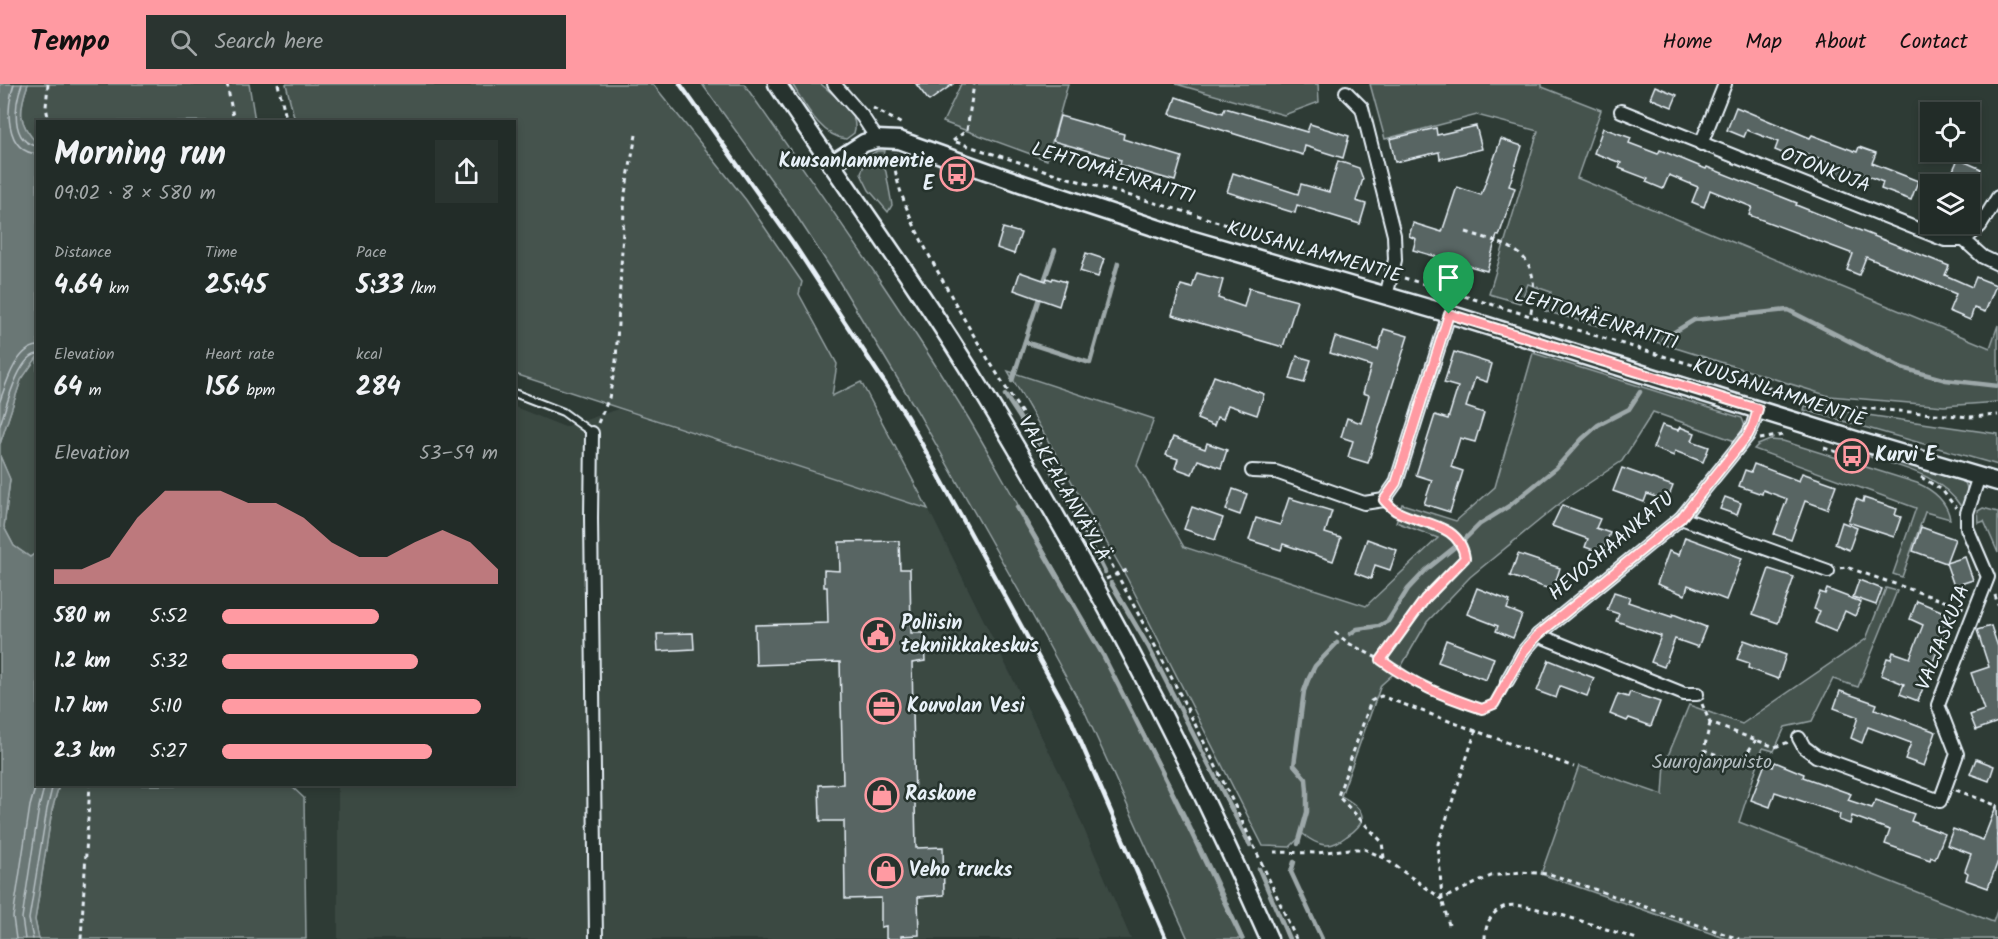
<!DOCTYPE html>
<meta charset="utf-8">
<style>
body{margin:0;font-family:Kalam,sans-serif;background:#2a3430;color:#f1f3f6;height:100vh;display:flex;flex-direction:column;font-size:22px;white-space:nowrap}
*{box-sizing:border-box;margin:0}
p{font-size:20px;color:#a2a7a8}
.icon{flex:none;width:33px;height:33px;fill:none;stroke:currentColor;stroke-width:2;stroke-linecap:round;stroke-linejoin:round}
.map{position:relative;flex:1;overflow:hidden}
.drawer{position:absolute;left:36px;top:36px;width:480px;height:666px;display:flex;flex-direction:column;background:#222c28;border-radius:0px;box-shadow:0 3px 9px #0003,0 0 0 2px #3f4845}
.drawer>*{flex:none}
.tools{position:absolute;left:1920px;top:18px;display:grid;gap:12px}
.tools a{display:grid;place-items:center;width:60px;height:60px;border-radius:0px;background:#222c28;box-shadow:0 3px 9px #0003,0 0 0 2px #3f4845;font-size:30px}
.pin{position:absolute;display:grid;place-items:center;width:51px;height:51px;color:#fff;margin:-62px -26px;border-radius:50% 50% 50% 0;rotate:-45deg;box-shadow:0 0 6px #0007}
.pin .icon{rotate:45deg}
.round{display:grid;place-items:center;flex:none;width:63px;height:63px;border-radius:0px;background:#2a3430}
.headline{display:flex;align-items:center;justify-content:space-between;height:102px;padding:0 18px}
h1{font-size:33px;font-weight:600;line-height:45px}
.figures{display:grid;grid-template-columns:repeat(3,1fr);gap:9px;height:102px;padding:6px 18px}
.figures div{display:grid;align-content:center}
.figures b{font-size:26px;font-weight:600}
.figures small{font-size:16px;font-weight:400}
.figures p{font-size:16px}
.chart{height:168px;padding:12px 18px}
.chart p{display:flex;justify-content:space-between}
.chart svg{width:100%;height:108px;margin-top:6px;fill:#ff9aa2;opacity:.7}
ul{padding:0 18px;list-style:none;font-size:20px}
li{display:grid;grid-template-columns:96px 72px 1fr;align-items:center;height:45px}
li i{height:15px;border-radius:8px;background:#ff9aa2}
header{display:flex;align-items:center;gap:36px;box-sizing:border-box;height:84px;padding:0 30px;background:#ff9aa2;color:#111}
header strong{font-size:28px}
nav{display:flex;gap:33px;margin-inline-start:auto;font-size:21px}
.search{width:420px;height:54px;background:#2a3430;display:flex;align-items:center;gap:15px;box-sizing:border-box;padding:0 21px;border-radius:0px;color:#a2a7a8;font-size:22px}
.map>svg:first-child{display:block}
.built{fill:#3b4843}
.green{fill:#45524e;stroke:#96a2a3;stroke-width:1.5}
.water{fill:#6b7775;stroke:#9da8a9;stroke-width:1.5}
.lines{fill:none;stroke-linecap:round;stroke-linejoin:round}
.shore{stroke:#b6c0c4;stroke-width:1.5}
.stream{stroke:#9da8a9;stroke-width:4.5}
.building{fill:#596563;stroke:#e8f1f8;stroke-width:1.5}
.lane-casing{stroke:#e8f1f8;stroke-width:10}
.street-casing{stroke:#e8f1f8;stroke-width:16}
.secondary-casing{stroke:#e8f1f8;stroke-width:21}
.path{stroke:#e8f1f8;stroke-width:3;stroke-dasharray:4.5 4.5;stroke-linecap:butt}
.lane{stroke:#26332d;stroke-width:6}
.street{stroke:#26332d;stroke-width:12}
.secondary{stroke:#26332d;stroke-width:16}
.rail{stroke:#e8f1f8;stroke-width:4.5}
.route-casing{stroke:#fff;stroke-width:12}
.route{stroke:#ff9aa2;stroke-width:8}
.labels{text-anchor:middle;dominant-baseline:central;stroke-width:5;stroke-linejoin:round;paint-order:stroke}
.poi-label{font-size:20px;font-weight:bold;fill:#e8f1f8;stroke:#26332d;text-anchor:start}
.street-label{font-size:20px;fill:#e8f1f8;stroke:#26332d}
.park-label{font-size:20px;fill:#afb9bc;stroke:#26332d}
</style>
<header>
<strong>Tempo</strong>
<div class="search"><svg class="icon" aria-label="search" viewBox="0 0 24 24"><circle cx="10" cy="10" r="6"/><path d="M15 15l6 6"/></svg>Search here</div>
<nav><a>Home</a><a>Map</a><a>About</a><a>Contact</a></nav>
</header>
<div class="map">
<svg width="1998" height="855" viewBox="0 0 1998 855">
<rect width="100%" height="100%" fill="#2e3b35"/>
<filter id="ink" filterUnits="userSpaceOnUse"><feTurbulence type="fractalNoise" baseFrequency=".0167" numOctaves="2"/><feDisplacementMap in="SourceGraphic" scale="12" xChannelSelector="R" yChannelSelector="G"/><feConvolveMatrix kernelMatrix="1 2 1 2 8 2 1 2 1" color-interpolation-filters="sRGB"/></filter>
<g filter="url(#ink)">
<!-- built -->
<path class="built" d="M515 323 565 343 618 325 929 426 1063 696 1131 855H338V701L514 700Z"/>
<!-- green -->
<g class="green">
<path d="M28 0H249L255 37 38 38 37 59C17 39 19 25 28 0Z"/>
<path d="M286 0H653L746 116 802 198 799 210 837 280 832 312 861 298 928 425 515 290 514 38 295 37Z"/>
<path d="M702 0H744C821 110 899 220 969 335 992 374 1013 413 1036 452 1111 583 1182 717 1244 855H1188L1085 628 1024 516 917 327 834 189 792 125Z"/>
<path d="M792 0H821C834 12 861 29 854 49L846 55C820 52 805 20 792 0Z"/>
<path d="M961 0H1068L1047 76 943 38Z"/>
<path d="M1176 0H1318L1319 18 1284 31Z"/>
<path d="M1370 0H1542V3L1601 26 1577 94 1990 264 1998 241V318L1944 322 1829 312 1666 261 1545 227 1551 208 1528 200 1520 219 1489 210 1538 47 1477 31 1385 55Z"/>
<path d="M877 67H885L882 78 886 88 892 121 888 128 869 106 861 90C864 79 867 73 877 67Z"/>
<path d="M1533 269 1742 334 1745 342 1735 357 1653 328 1622 377 1568 413 1470 493 1427 538 1401 583 1381 601 1341 712C1363 724 1372 736 1347 752 1340 757 1333 762 1325 761 1316 760 1309 755 1303 750L1290 763 1263 762 1127 494 1008 287 1154 335 1137 381 1184 463 1366 522 1438 454 1396 438 1402 420 1456 437 1495 403Z"/>
<path d="M37 272 38 468 30 473 14 462 4 443 10 396 0 372V360L21 296Z"/>
<path d="M1805 322 1998 350V381L1804 326Z"/>
<path d="M1770 356 1783 357 1917 399C1933 406 1947 417 1950 435L1925 428 1902 493 1893 490 1916 424 1754 365 1758 361Z"/>
<path d="M1870 371 1900 376 1963 397C1971 404 1965 415 1962 424 1941 391 1904 384 1870 373Z"/>
<path d="M1983 424 1998 428V469L1984 437 1979 439 1978 427Z"/>
<path d="M1886 504 1897 507 1858 603 1833 595 1812 637 1785 643 1774 667 1763 664 1739 738 1993 838 1998 824V855H1727L1541 790 1579 682 1663 711 1665 679 1689 621 1742 640 1866 555Z"/>
<path d="M59 701H290L304 714 306 855H39L35 836 52 726Z"/>
</g>
<!-- water -->
<g class="water">
<path d="M0 0H28C19 25 17 39 37 59L38 272 21 296 0 360Z"/>
<path d="M0 372 10 395 4 443 14 462 30 473 37 468 38 700 59 701 52 726 35 836 39 855H0Z"/>
</g>
<g class="lines">
<!-- shore -->
<g class="shore">
<path d="M14 0C6 22 4 68 38 70"/>
<path d="M22 0C15 18 9 59 38 62"/>
<path d="M0 317C6 300 16 264 38 262"/>
<path d="M0 341C6 324 18 272 38 270"/>
<path d="M16 855 13 833 30 722 38 694"/>
<path d="M25 855 22 834 39 723 45 700"/>
<path d="M33 855 29 835 47 725 53 700"/>
</g>
<!-- stream -->
<g class="stream">
<path d="M1043 200 1055 166"/>
<path d="M1663 255 1694 236 1788 226 1902 284 1946 296 1998 302"/>
<path d="M1025 258 1090 279 1118 179"/>
<path d="M1012 297 1040 211"/>
<path d="M1005 311C1043 367 1075 428 1105 488"/>
<path d="M1017 423 1103 571 1169 702 1242 855"/>
<path d="M1111 499 1148 562 1250 761"/>
<path d="M1350 550 1357 545 1379 542 1388 537 1408 505 1426 486 1465 455 1480 440 1509 422 1556 384 1582 355 1598 341 1629 325 1640 308"/>
<path d="M1298 760 1307 728V707L1306 695 1294 681 1304 607 1308 596 1315 582 1337 559"/>
<path d="M1294 778 1291 788 1322 855"/>
<path d="M1259 785 1289 855"/>
</g>
</g>
<!-- building -->
<g class="building">
<path d="M916 0H953L929 17Z"/>
<path d="M1655 2 1677 11 1672 23 1650 14Z"/>
<path d="M1176 13 1223 29 1225 24 1307 48 1310 40 1349 52 1343 74 1305 62 1303 71 1170 30Z"/>
<path d="M1736 23 1810 54 1812 51 1857 68 1859 63 1876 69 1872 79 1918 97 1911 116 1881 105 1883 98 1850 85 1846 95 1825 87 1829 78 1797 66 1794 74 1775 66 1778 58 1747 46 1744 53 1727 46Z"/>
<path d="M1060 32 1124 50 1123 55 1182 73 1175 97 1120 81 1121 76 1053 57Z"/>
<path d="M1476 42 1482 65 1440 75 1439 68 1395 78 1390 55 1436 44 1437 51Z"/>
<path d="M1603 44 1631 54 1629 59 1658 70 1660 66 1706 85 1707 83 1797 119 1796 121 1949 182 1945 191 1972 203 1976 193 1996 201 1985 228 1974 224 1970 236 1949 227 1956 210 1866 173 1859 191 1847 186 1853 170 1749 131 1752 123 1710 106 1704 123 1692 118 1698 103 1669 91 1663 105 1646 98 1648 95 1619 84 1621 79 1594 69Z"/>
<path d="M1501 55 1522 62 1509 102 1515 104 1499 152 1497 151 1487 187 1413 166 1416 155 1409 152 1413 139 1442 148 1457 103 1481 111Z"/>
<path d="M1958 75 1981 85 1973 104 1970 100H1947Z"/>
<path d="M1338 77 1359 84 1363 95 1356 117 1366 120 1360 140 1297 121 1295 129 1227 108 1233 89 1298 110 1301 100 1329 108Z"/>
<path d="M1003 144 1021 149 1014 170 997 164Z"/>
<path d="M1086 169 1104 175 1098 193 1080 187Z"/>
<path d="M1020 188 1046 197 1047 194 1052 196 1053 194 1066 198 1059 222 1014 206Z"/>
<path d="M1197 189 1223 196 1218 214 1244 223 1249 204 1297 217 1283 263 1172 231 1181 201 1192 204Z"/>
<path d="M1384 245 1408 252 1368 379 1348 373 1353 357 1341 353 1347 334 1361 339 1369 311 1363 309 1371 282 1330 269 1335 253 1378 266Z"/>
<path d="M1454 268 1492 280 1487 298 1475 294 1466 323 1484 329 1475 358 1460 354 1451 383 1463 387 1450 428 1424 420 1432 396 1416 391 1435 331 1448 335 1458 303 1444 299Z"/>
<path d="M1297 272 1311 276 1304 299 1290 295Z"/>
<path d="M1214 292 1264 310 1257 331 1228 321 1223 335 1217 333 1214 342 1197 335Z"/>
<path d="M1662 341 1678 346 1680 343 1695 349 1692 357 1709 363 1703 378 1675 367 1674 372 1653 364Z"/>
<path d="M1173 353 1205 365 1207 359 1227 366 1221 384 1198 376 1192 390 1175 384 1178 375 1166 371Z"/>
<path d="M1754 380 1799 397 1802 389 1836 401 1827 425 1805 417 1791 456 1774 450 1787 415 1763 406 1762 410 1739 402 1745 386 1751 388Z"/>
<path d="M1622 384 1673 402 1667 417 1647 410 1644 418 1613 407Z"/>
<path d="M1233 405 1247 410 1240 431 1226 426Z"/>
<path d="M1725 413 1741 419 1737 431 1720 425Z"/>
<path d="M1289 414 1332 427 1325 449 1341 454 1333 477 1283 460 1281 466 1249 456 1256 434 1280 441Z"/>
<path d="M1864 414 1897 425 1895 431 1901 433 1894 453 1848 438 1856 415 1863 418Z"/>
<path d="M1562 421 1600 435 1596 444 1610 449 1602 469 1585 463 1588 455 1552 442Z"/>
<path d="M1192 423 1223 434 1215 456 1184 445Z"/>
<path d="M1842 438 1857 444 1849 466 1835 460Z"/>
<path d="M1921 443 1955 455 1946 479 1913 467Z"/>
<path d="M1685 453 1742 474 1726 516 1688 501 1685 511 1657 500 1669 467 1679 471Z"/>
<path d="M1367 455 1397 466 1390 486 1375 481 1371 495 1355 489Z"/>
<path d="M899 457 900 485H910L911 549H923L925 577 912 579 916 764 943 763 944 811 918 813 919 851 901 852V855H886V842L881 843V814L845 815 844 737H820L819 701 843 700 840 578 756 581 755 541 828 539 827 503H824V486L840 487 839 458Z"/>
<path d="M1518 470 1560 484 1553 506 1510 492Z"/>
<path d="M1965 473 1973 496 1954 502 1946 479Z"/>
<path d="M1769 485 1794 493 1778 539 1753 530Z"/>
<path d="M1859 496 1882 505 1876 521 1853 513Z"/>
<path d="M1477 504 1510 517 1507 525 1522 531 1513 554 1496 547 1498 542 1467 530Z"/>
<path d="M1827 505 1861 518 1855 532 1845 527 1836 548 1815 539 1820 527 1814 525 1820 508 1825 510Z"/>
<path d="M1614 508 1630 513 1628 518 1672 533 1673 530 1706 543 1698 563 1675 555 1664 583 1651 578 1661 552 1616 537 1619 530 1607 526Z"/>
<path d="M1917 517 1951 531 1918 617 1900 610 1904 600 1881 591 1887 574 1891 575 1893 568 1910 574 1923 541 1910 535Z"/>
<path d="M1991 542 1998 563V638L1976 646 1970 631 1984 626 1971 589 1989 583 1977 546Z"/>
<path d="M693 549 694 565 658 567 657 550Z"/>
<path d="M1446 556 1494 574 1486 596 1438 578Z"/>
<path d="M1744 556 1786 571 1778 595 1748 584 1749 579 1737 575Z"/>
<path d="M1549 576 1594 594 1587 612 1560 602 1556 614 1537 607Z"/>
<path d="M1840 607 1877 620 1875 625 1936 648 1924 682 1905 675 1911 659 1868 643 1862 659 1851 654 1858 633 1834 624Z"/>
<path d="M1630 608 1660 618 1651 642 1629 634 1627 637 1610 630 1618 610 1628 613Z"/>
<path d="M1976 675 1994 682 1989 697 1970 690Z"/>
<path d="M1775 678 1804 690 1803 693 1851 710 1848 716 1872 724 1876 716 1914 730 1911 737 1945 750 1935 775 1931 773 1930 776 1885 760 1890 746 1852 732 1850 740 1839 736 1840 730 1775 708 1770 723 1751 716 1765 680 1773 683Z"/>
<path d="M1997 720 1998 777 1988 804 1966 796 1968 789 1965 787 1971 770 1947 761 1953 745 1983 756Z"/>
</g>
<g class="lines">
<defs>
<path id="lane" d="M514 309 563 328 592 349"/>
<g id="street">
<path d="M834 0 862 32 877 55"/>
<path d="M1346 8 1362 24 1394 151 1395 176 1386 212"/>
<path d="M1621 27 1945 156H1964L1980 142 1998 113"/>
<path d="M1701 60 1725 0"/>
<path d="M1964 156 1983 173 1998 180"/>
<path d="M592 349 591 434 596 855"/>
<path d="M1252 387 1276 388 1364 419 1384 416 1396 399 1449 230"/>
<path d="M1681 434 1828 487"/>
<path d="M1538 551 1684 610H1697"/>
<path d="M1507 597 1524 567 1538 551 1681 434 1748 351 1753 341 1758 325"/>
<path d="M1799 654 1804 663 1816 672 1940 717 1957 670 1938 621 1988 493 1967 444V429L1979 392"/>
</g>
<g id="secondary">
<path d="M777 0C845 102 918 201 981 305 1089 482 1186 666 1269 855"/>
<path d="M831 80 864 59 877 55 899 56 1023 100 1190 155 1449 230 1862 358 1998 398"/>
</g>
</defs>
<!-- lane casing -->
<use href="#lane" class="lane-casing"/>
<!-- street casing -->
<use href="#street" class="street-casing"/>
<!-- secondary casing -->
<use href="#secondary" class="secondary-casing"/>
<!-- path -->
<g class="path">
<path d="M48 0 46 23 49 38"/>
<path d="M227 0 234 38"/>
<path d="M278 0 287 38"/>
<path d="M873 24 902 40"/>
<path d="M953 57 967 46 974 0"/>
<path d="M956 58 1075 96 1197 131 1314 170 1380 187"/>
<path d="M895 69C889 106 937 185 955 219 997 294 1047 365 1089 440 1165 575 1233 713 1296 855"/>
<path d="M1466 148C1519 164 1543 170 1530 233"/>
<path d="M1404 194 1826 321 1970 333 1998 331"/>
<path d="M598 339 609 314 616 277 625 109 636 51"/>
<path d="M1760 355 1783 351"/>
<path d="M1824 364 1837 368"/>
<path d="M1921 393 1942 406 1956 424"/>
<path d="M1840 484 1846 483 1964 524"/>
<path d="M1106 495 1129 485"/>
<path d="M1995 511 1998 521"/>
<path d="M1335 548 1348 559 1381 576 1404 593 1443 612 1482 625 1494 619 1501 606"/>
<path d="M1381 576 1425 515 1451 490 1465 473C1461 442 1422 436 1396 428L1394 425"/>
<path d="M1702 620 1710 639 1775 663 1789 658"/>
<path d="M1710 639 1704 666 1740 679 1756 656"/>
<path d="M1956 706 1998 722"/>
<path d="M1274 768 1317 769 1350 765H1364L1384 774 1442 815 1491 792 1521 788 1550 790 1739 855"/>
<path d="M1384 774 1382 758 1338 712 1371 617 1381 612 1574 683"/>
<path d="M1449 841 1442 815 1438 760 1476 646"/>
<path d="M81 855 90 700"/>
<path d="M1485 855C1485 841 1491 827 1506 822 1526 816 1613 848 1637 855"/>
</g>
<!-- lane -->
<use href="#lane" class="lane"/>
<!-- street -->
<use href="#street" class="street"/>
<!-- secondary -->
<use href="#secondary" class="secondary"/>
<!-- rail -->
<path class="rail" d="M680 0 793 159 907 333 1066 624 1166 855"/>
</g>
</g>
<g class="lines" filter="url(#ink)">
<defs>
<path id="route" d="M1449 230 1758 325 1753 341 1748 351 1681 434 1538 551 1524 567 1494 620 1482 625C1443 612 1415 601 1381 576L1425 515 1465 474C1460 439 1423 441 1398 428 1393 426 1388 420 1384 416L1396 399Z"/>
</defs>
<!-- route casing -->
<use href="#route" class="route-casing"/>
<!-- route -->
<use href="#route" class="route"/>
</g>
<!-- icons -->
<defs>
<symbol id="bus-ring" viewBox="-11 -11 22 22"><circle r="9.5" fill="#26332d" stroke="#ff9aa2" stroke-width="1.5"/><path d="M-5-6H5V4H4V6H2V4H-2V6H-4V4H-5ZM-3.5-4V0h7V-4ZM-3.5 1.2v1.5H-2V1.2ZM2 1.2v1.5H3.5V1.2Z" fill="#ff9aa2"/></symbol>
<symbol id="civic-ring" viewBox="-11 -11 22 22"><circle r="9.5" fill="#26332d" stroke="#ff9aa2" stroke-width="1.5"/><path d="M-.6-6.5H3V-4.5H.6V-3L4-1V1h2V6H-6V1h2V-1L-.6-3ZM-1.2 2.5V6h2.4V2.5Z" fill="#ff9aa2"/></symbol>
<symbol id="office-ring" viewBox="-11 -11 22 22"><circle r="9.5" fill="#26332d" stroke="#ff9aa2" stroke-width="1.5"/><path d="M-6-3h4V-5.5h4V-3h4V5H-6ZM-1-4.5V-3h2v-1.5ZM-6 0V1H6V0Z" fill="#ff9aa2"/></symbol>
<symbol id="shop-ring" viewBox="-11 -11 22 22"><circle r="9.5" fill="#26332d" stroke="#ff9aa2" stroke-width="1.5"/><path d="M-5-2.5h2.3a2.7 3.5 0 0 1 5.4 0H5L5.5 6h-11ZM-1.5-2.5h3a1.5 2.3 0 0 0-3 0Z" fill="#ff9aa2"/></symbol>
</defs>
<g fill-rule="evenodd">
<use href="#bus-ring" x="938" y="71" width="38" height="38"/>
<use href="#bus-ring" x="1833" y="353" width="38" height="38"/>
<use href="#civic-ring" x="859" y="532" width="38" height="38"/>
<use href="#office-ring" x="865" y="604" width="38" height="38"/>
<use href="#shop-ring" x="863" y="692" width="38" height="38"/>
<use href="#shop-ring" x="867" y="768" width="38" height="38"/>
</g>
<g class="labels">
<!-- poi labels -->
<g class="poi-label">
<text x="934" y="78" text-anchor="end">Kuusanlammentie<tspan x="934" dy="23">E</tspan></text>
<text x="1875" y="372">Kurvi E</text>
<text x="901" y="540">Poliisin<tspan x="901" dy="23">tekniikkakeskus</tspan></text>
<text x="907" y="623">Kouvolan Vesi</text>
<text x="905" y="711">Raskone</text>
<text x="909" y="787">Veho trucks</text>
</g>
<!-- street labels -->
<g class="street-label">
<text transform="translate(1825 87) rotate(21)">OTONKUJA</text>
<text transform="translate(1113 90) rotate(17)">LEHTOMÄENRAITTI</text>
<text transform="translate(1314 169) rotate(16)">KUUSANLAMMENTIE</text>
<text transform="translate(1596 236) rotate(17)">LEHTOMÄENRAITTI</text>
<text transform="translate(1779 310) rotate(18)">KUUSANLAMMENTIE</text>
<text transform="translate(1063 405) rotate(60)">VALKEALANVÄYLÄ</text>
<text transform="translate(1612 463) rotate(-40)">HEVOSHAANKATU</text>
<text transform="translate(1944 554) rotate(-68)">VALJASKUJA</text>
</g>
<!-- park labels -->
<g class="park-label">
<text x="1712" y="679">Suurojanpuisto</text>
</g>
</g>
</svg>
<div class="tools">
<a><svg class="icon" aria-label="locate" viewBox="0 0 24 24"><circle cx="12" cy="12" r="6"/><path d="M12 2v4M12 18v4M2 12h4M18 12h4"/></svg></a>
<a><svg class="icon" aria-label="layers" viewBox="0 0 24 24"><path d="M12 4l9 5-9 5-9-5zM3 14l9 5 9-5"/></svg></a>
</div>
<div class="pin" style="left:1449px;top:230px;background:#1e9e55"><svg class="icon" aria-label="arrive" viewBox="0 0 24 24"><path d="M6 21V4h12l-3 4 3 4H6"/></svg></div>
<section class="drawer">
<div class="headline"><div><h1>Morning run</h1><p>09:02 · 8 × 580 m</p></div><a class="round"><svg class="icon" aria-label="share" viewBox="0 0 24 24"><path d="M12 15V3M7 8l5-5 5 5M5 13v7h14v-7"/></svg></a></div>
<div class="figures">
<div><p>Distance</p><b>4.64<small> km</small></b></div>
<div><p>Time</p><b>25:45</b></div>
<div><p>Pace</p><b>5:33<small> /km</small></b></div>
</div>
<div class="figures">
<div><p>Elevation</p><b>64<small> m</small></b></div>
<div><p>Heart rate</p><b>156<small> bpm</small></b></div>
<div><p>kcal</p><b>284</b></div>
</div>
<div class="chart"><p><span>Elevation</span>53–59 m</p>
<svg viewBox="0 0 160 44" preserveAspectRatio="none"><path d="M0 44V38L10 38L20 33L30 17L40 6L50 6L60 6L70 11L80 11L90 17L100 27L110 33L120 33L130 27L140 22L150 27L160 38V44z"/></svg>
</div>
<ul>
<li><b>580 m</b>5:52<i style="width:57%"></i></li>
<li><b>1.2 km</b>5:32<i style="width:71%"></i></li>
<li><b>1.7 km</b>5:10<i style="width:94%"></i></li>
<li><b>2.3 km</b>5:27<i style="width:76%"></i></li>
</ul>
</section>
</div>
